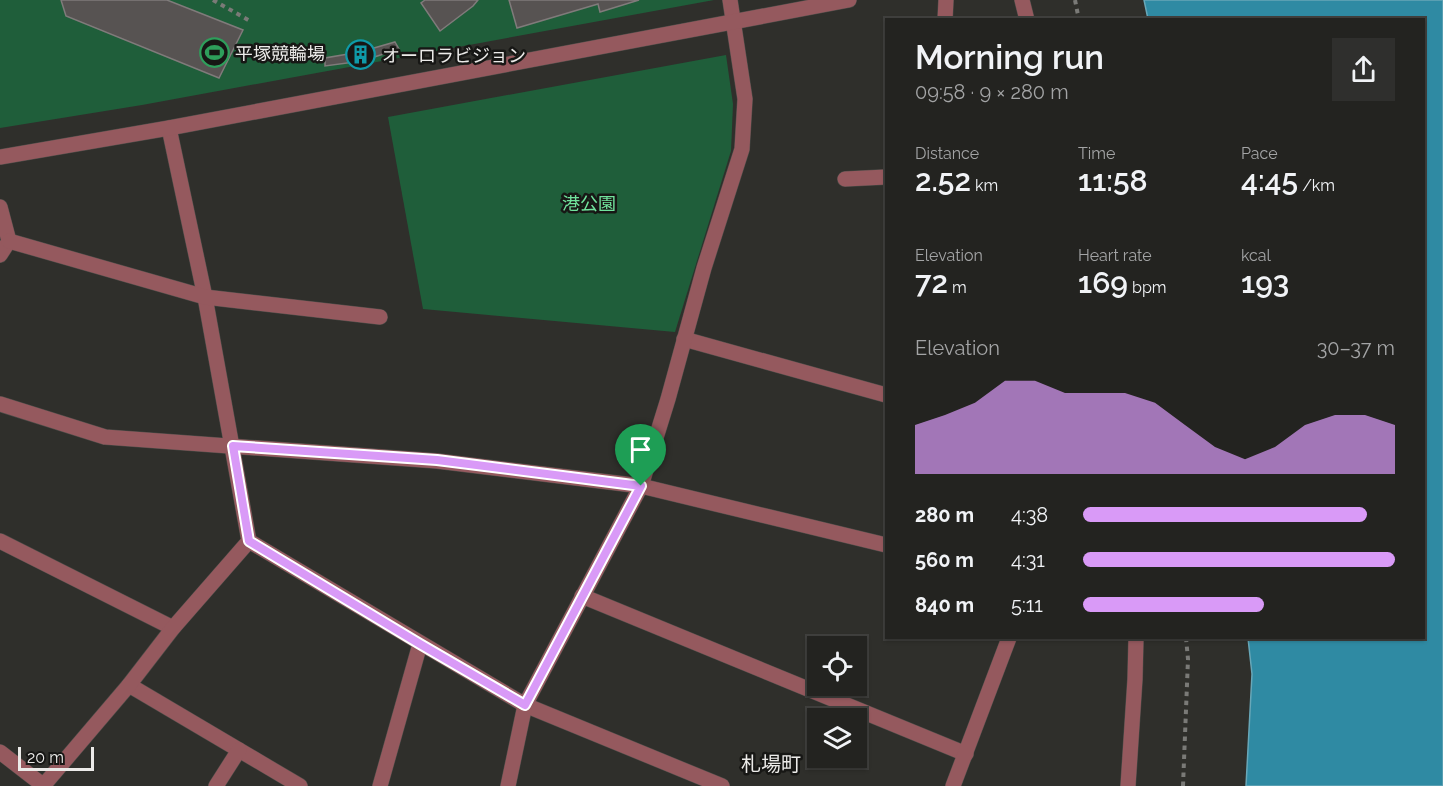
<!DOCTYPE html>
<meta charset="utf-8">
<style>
body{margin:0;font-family:Raleway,"Noto Sans JP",sans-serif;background:#2f2f2d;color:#f1f3f6;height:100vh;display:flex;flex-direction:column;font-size:22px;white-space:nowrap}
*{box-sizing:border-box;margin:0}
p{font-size:20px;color:#a3a4a5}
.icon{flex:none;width:33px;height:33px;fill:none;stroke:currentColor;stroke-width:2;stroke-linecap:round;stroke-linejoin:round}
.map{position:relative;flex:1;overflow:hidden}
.panel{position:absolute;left:885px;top:18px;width:540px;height:621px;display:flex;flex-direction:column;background:#232320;border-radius:0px;box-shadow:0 2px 4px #0004,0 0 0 2px #40403e}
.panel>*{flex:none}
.tools{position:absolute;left:807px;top:636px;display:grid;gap:12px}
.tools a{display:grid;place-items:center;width:60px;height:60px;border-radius:0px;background:#232320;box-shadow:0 2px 4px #0004,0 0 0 2px #40403e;font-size:30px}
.scale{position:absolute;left:18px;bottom:15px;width:76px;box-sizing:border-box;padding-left:6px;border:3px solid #ecebe9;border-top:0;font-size:16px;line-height:21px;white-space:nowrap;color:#ecebe9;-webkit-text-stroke:4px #171715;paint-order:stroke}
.pin{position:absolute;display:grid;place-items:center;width:51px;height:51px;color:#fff;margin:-62px -26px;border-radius:50% 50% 50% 0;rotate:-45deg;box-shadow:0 0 6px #0007}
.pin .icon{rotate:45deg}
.round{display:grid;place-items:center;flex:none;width:63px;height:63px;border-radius:0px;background:#2f2f2d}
.overview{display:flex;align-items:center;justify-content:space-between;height:102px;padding:0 30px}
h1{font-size:33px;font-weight:600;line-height:45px}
.metrics{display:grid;grid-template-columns:repeat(3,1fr);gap:9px;height:102px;padding:6px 30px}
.metrics div{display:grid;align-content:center}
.metrics b{font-size:30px;font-weight:600}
.metrics small{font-size:16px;font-weight:400}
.metrics p{font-size:16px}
.chart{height:168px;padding:12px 30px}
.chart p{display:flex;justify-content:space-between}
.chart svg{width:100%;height:108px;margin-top:6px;fill:#d99af7;opacity:.7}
ul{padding:0 30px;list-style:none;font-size:20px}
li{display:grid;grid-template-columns:96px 72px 1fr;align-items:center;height:45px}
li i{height:15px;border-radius:8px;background:#d99af7}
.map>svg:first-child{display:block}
.green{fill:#1f5e3a}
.water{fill:#2f8aa3;stroke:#68a7b8;stroke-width:1.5}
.building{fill:#575352;stroke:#807b7b;stroke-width:1.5}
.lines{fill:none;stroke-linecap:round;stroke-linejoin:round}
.minor-casing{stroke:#4d4d49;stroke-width:16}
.tertiary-casing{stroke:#4d4d49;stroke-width:16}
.path{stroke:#7a7a77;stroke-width:4;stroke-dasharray:4.5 4.5;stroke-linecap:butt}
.minor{stroke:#95595e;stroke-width:15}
.tertiary{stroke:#95595e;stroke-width:15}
.route-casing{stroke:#fff;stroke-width:12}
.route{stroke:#d99af7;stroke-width:8}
.labels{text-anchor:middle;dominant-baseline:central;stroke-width:5;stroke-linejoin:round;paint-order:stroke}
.poi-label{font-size:18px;fill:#ecebe9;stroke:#171715;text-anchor:start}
.park-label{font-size:18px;fill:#71e39d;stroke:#171715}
.neighbourhood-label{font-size:20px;fill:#ecebe9;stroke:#171715}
</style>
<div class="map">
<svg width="1443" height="786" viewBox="0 0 1443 786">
<rect width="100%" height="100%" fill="#2f2f2b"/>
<!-- green -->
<g class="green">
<path d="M0 0H714L142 105 0 128Z"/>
<path d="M726 55 733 104 731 151 675 332 423 309 388 117Z"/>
</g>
<!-- water -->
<path class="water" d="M1144 0H1443V786H1246L1252 674 1248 638H1424V20L1148 19Z"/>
<!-- building -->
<g class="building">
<path d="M61 0H167L243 30 219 78 66 16Z"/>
<path d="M425 0H478L473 6 440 31 421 3Z"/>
<path d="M509 0H639L600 12 598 4 517 28Z"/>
<path d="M395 42 399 49 362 61 325 66V58L360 52Z"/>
</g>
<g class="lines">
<defs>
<g id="minor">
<path d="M1022 0 1027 20"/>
<path d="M945 20 946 0"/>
<path d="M169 128 205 297 249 541 525 705 722 786"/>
<path d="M845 179 886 177"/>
<path d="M0 207 9 241 0 255"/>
<path d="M9 241 205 297 380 317"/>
<path d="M684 339 886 395"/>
<path d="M0 404 105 437 437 461 641 486 886 545"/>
<path d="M0 541 173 628"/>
<path d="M582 596 966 754"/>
<path d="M129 685 300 786"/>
<path d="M0 752 44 786"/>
<path d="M43 786 129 685 173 628 249 541"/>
<path d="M216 786 239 750"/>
<path d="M380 786 420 644"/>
<path d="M508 786 525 705 641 486 668 399 704 268 742 149 745 99 730 0"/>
<path d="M1128 786 1135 679 1136 638"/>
</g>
<g id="tertiary">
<path d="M0 157 169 128 849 0"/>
<path d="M953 786 1009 638"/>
</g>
</defs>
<!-- minor casing -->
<use href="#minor" class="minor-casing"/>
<!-- tertiary casing -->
<use href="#tertiary" class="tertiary-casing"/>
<!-- path -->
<g class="path">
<path d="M213 0 250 21"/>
<path d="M1075 0 1079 20"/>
<path d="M1183 786 1188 659 1186 638"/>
</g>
<!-- minor -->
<use href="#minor" class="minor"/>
<!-- tertiary -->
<use href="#tertiary" class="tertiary"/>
</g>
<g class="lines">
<defs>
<path id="route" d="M233 446 437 460 641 486 525 705 420 644 249 541Z"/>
</defs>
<!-- route casing -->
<use href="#route" class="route-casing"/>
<!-- route -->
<use href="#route" class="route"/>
</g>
<!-- icons -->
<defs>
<symbol id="stadium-ring" viewBox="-11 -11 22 22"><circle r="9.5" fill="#171715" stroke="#2e9e5b" stroke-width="1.5"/><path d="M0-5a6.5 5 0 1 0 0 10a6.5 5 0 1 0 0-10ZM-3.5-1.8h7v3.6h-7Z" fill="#2e9e5b"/></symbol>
<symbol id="building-ring" viewBox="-11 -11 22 22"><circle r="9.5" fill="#171715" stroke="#0f9aa8" stroke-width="1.5"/><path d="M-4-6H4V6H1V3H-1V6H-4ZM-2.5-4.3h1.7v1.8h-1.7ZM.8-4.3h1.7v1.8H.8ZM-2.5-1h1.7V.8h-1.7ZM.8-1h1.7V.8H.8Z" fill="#0f9aa8"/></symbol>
</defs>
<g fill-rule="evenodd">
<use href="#stadium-ring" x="198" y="36" width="33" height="33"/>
<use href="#building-ring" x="344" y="38" width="33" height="33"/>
</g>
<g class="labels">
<!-- poi labels -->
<g class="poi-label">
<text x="235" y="53">平塚競輪場</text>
<text x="382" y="55">オーロラビジョン</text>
</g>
<!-- park labels -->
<g class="park-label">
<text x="589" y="203">港公園</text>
</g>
<!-- neighbourhood labels -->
<g class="neighbourhood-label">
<text x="771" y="764">札場町</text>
</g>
</g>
</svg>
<div class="tools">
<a><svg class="icon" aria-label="locate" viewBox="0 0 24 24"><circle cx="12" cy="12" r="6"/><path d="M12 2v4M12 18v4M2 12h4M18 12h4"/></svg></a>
<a><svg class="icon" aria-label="layers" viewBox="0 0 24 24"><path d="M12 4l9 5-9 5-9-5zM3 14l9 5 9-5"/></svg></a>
</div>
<div class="scale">20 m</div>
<div class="pin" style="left:641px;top:486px;background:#1e9e55"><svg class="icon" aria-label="arrive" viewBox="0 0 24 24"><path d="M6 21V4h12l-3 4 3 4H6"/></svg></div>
<section class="panel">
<div class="overview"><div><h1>Morning run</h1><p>09:58 · 9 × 280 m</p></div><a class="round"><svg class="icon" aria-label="share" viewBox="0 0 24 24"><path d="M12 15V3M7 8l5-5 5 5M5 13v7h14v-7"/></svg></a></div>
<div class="metrics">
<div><p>Distance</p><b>2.52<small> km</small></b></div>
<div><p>Time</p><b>11:58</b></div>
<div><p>Pace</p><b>4:45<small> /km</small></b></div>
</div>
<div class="metrics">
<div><p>Elevation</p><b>72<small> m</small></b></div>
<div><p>Heart rate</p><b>169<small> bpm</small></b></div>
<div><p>kcal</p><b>193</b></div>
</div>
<div class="chart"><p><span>Elevation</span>30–37 m</p>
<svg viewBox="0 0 160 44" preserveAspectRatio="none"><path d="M0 44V24L10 20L20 15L30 6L40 6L50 11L60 11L70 11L80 15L90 24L100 33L110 38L120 33L130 24L140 20L150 20L160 24V44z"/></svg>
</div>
<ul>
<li><b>280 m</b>4:38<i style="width:91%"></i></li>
<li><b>560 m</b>4:31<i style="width:100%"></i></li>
<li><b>840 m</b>5:11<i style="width:58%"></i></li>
</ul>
</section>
</div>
